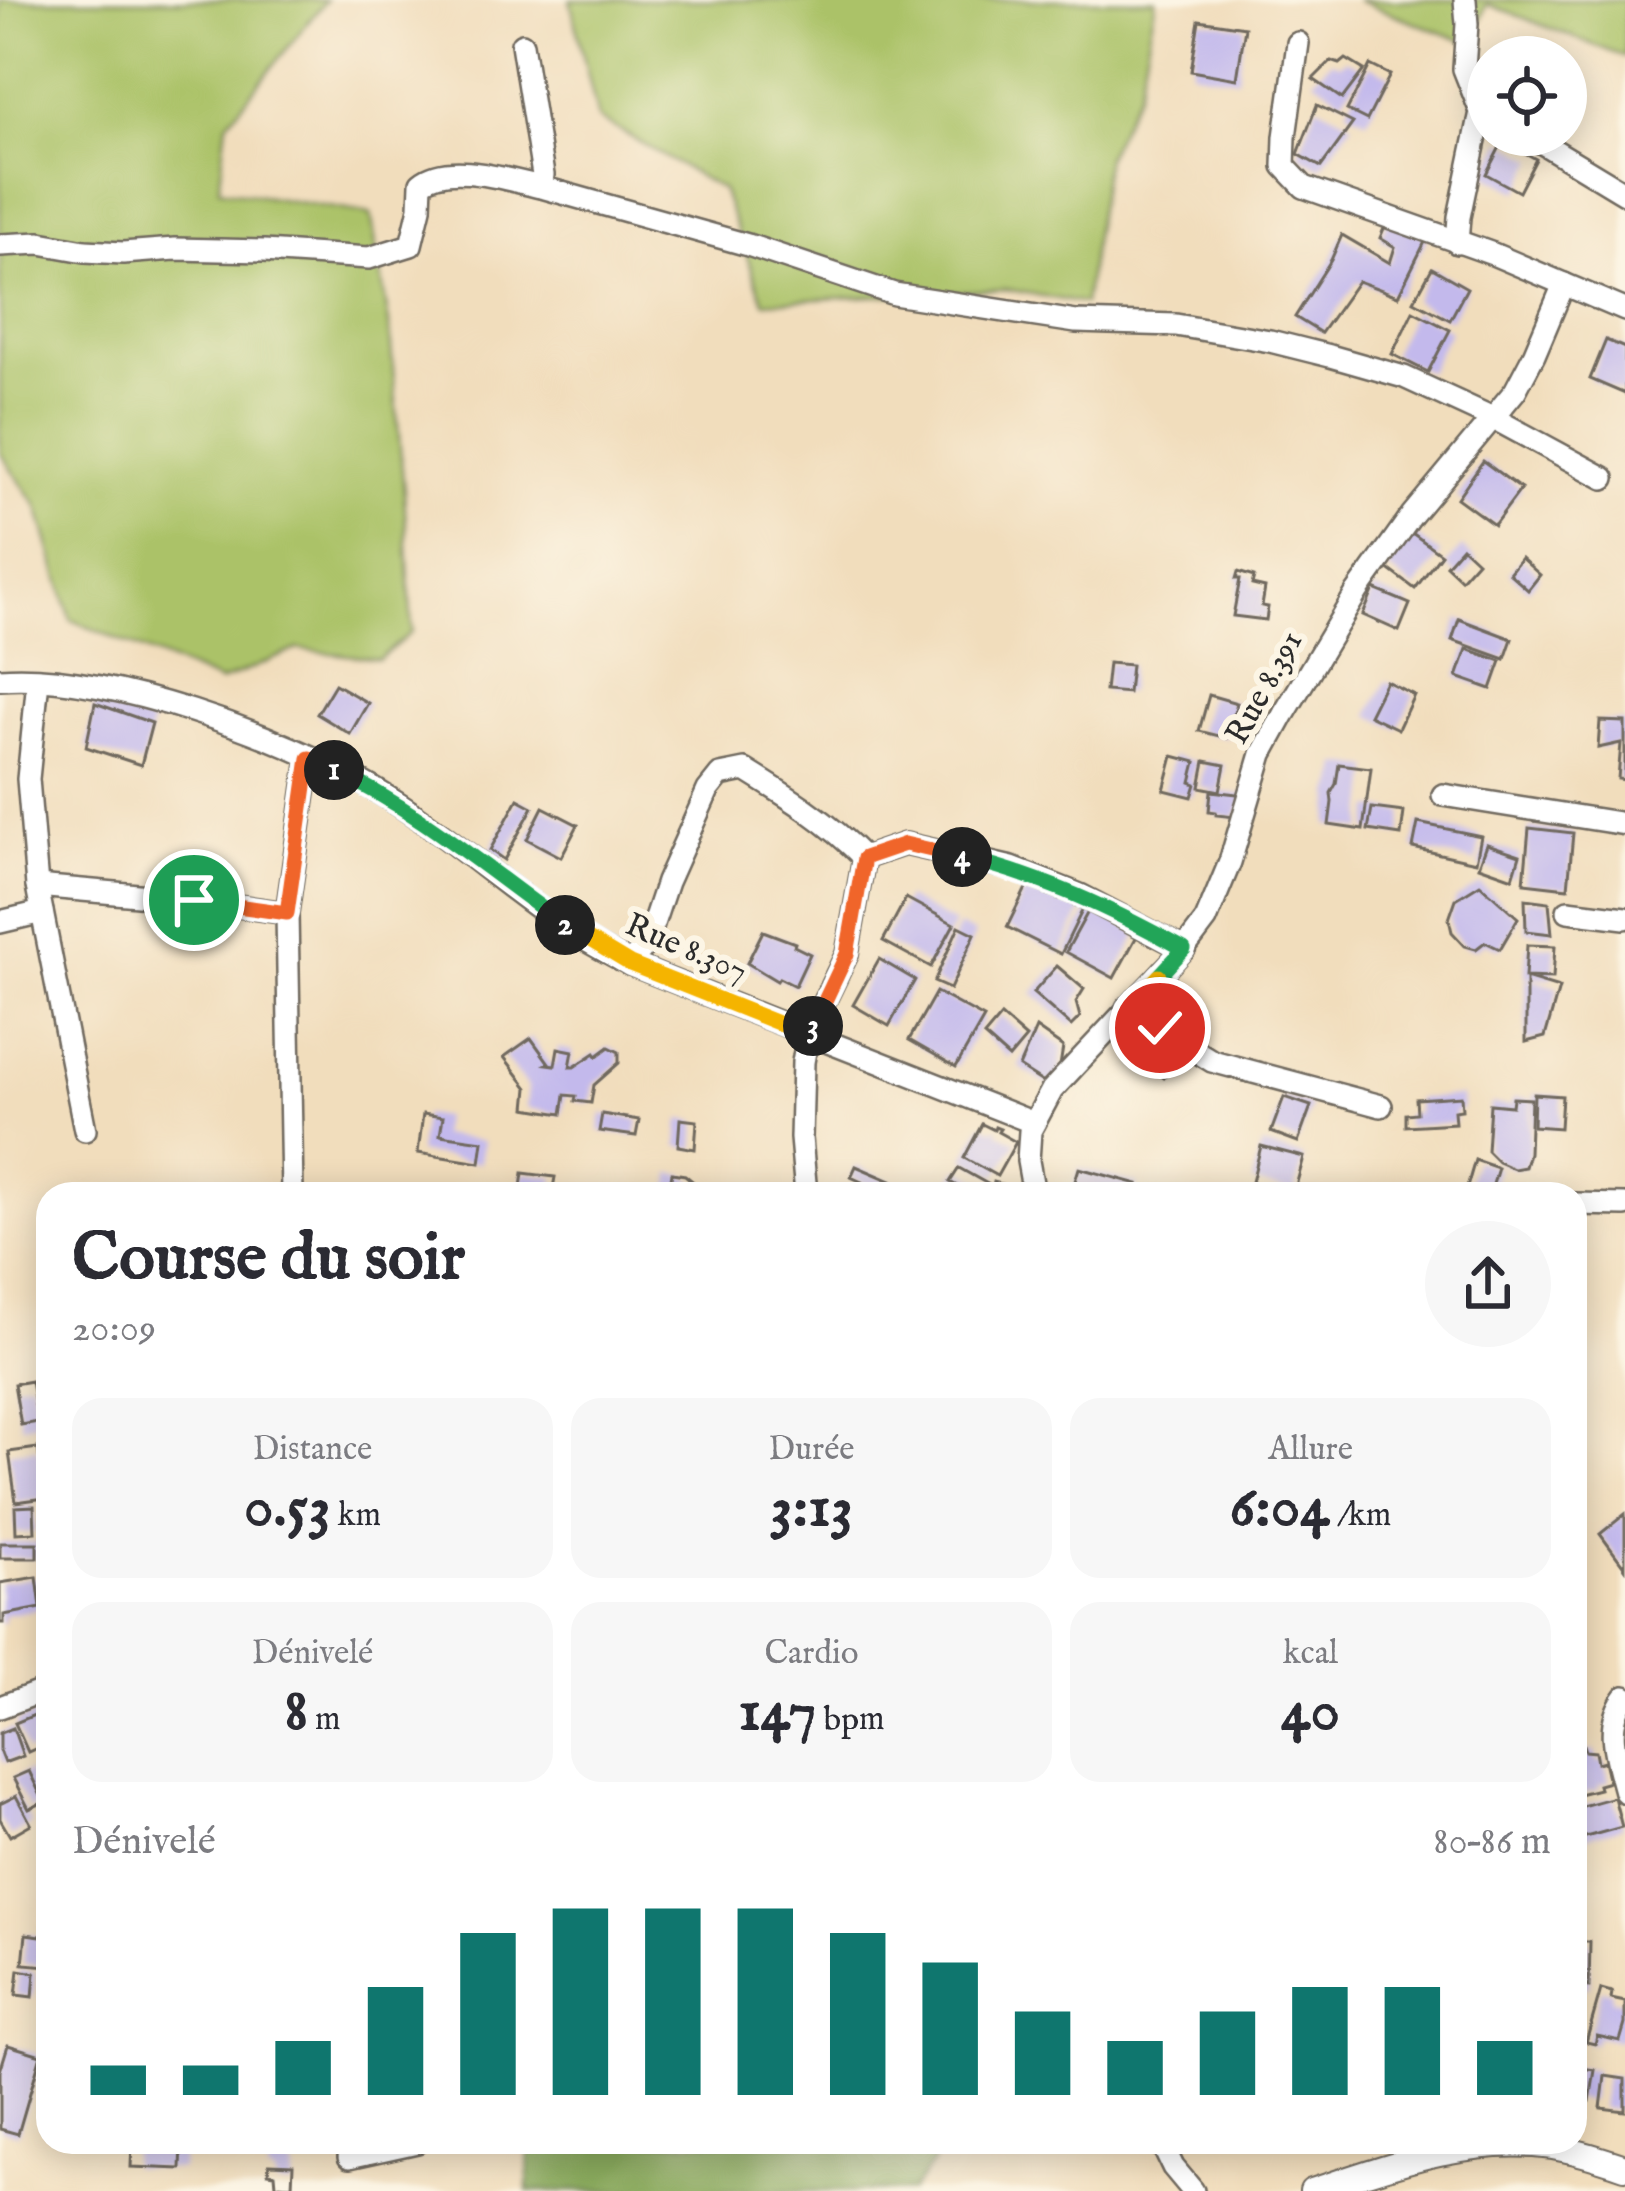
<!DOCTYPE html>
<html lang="fr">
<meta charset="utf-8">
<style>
body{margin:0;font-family:"IM FELL English",serif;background:#f7f7f7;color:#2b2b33;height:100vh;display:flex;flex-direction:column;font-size:45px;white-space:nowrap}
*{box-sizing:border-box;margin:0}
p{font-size:39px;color:#7c7c81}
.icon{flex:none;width:66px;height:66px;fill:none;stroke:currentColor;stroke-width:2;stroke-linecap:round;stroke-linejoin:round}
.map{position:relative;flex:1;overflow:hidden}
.drawer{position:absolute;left:36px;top:1182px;width:1551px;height:972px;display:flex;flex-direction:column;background:#fff;border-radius:36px;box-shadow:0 6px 30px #0003}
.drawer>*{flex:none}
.controls{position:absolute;left:1467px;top:36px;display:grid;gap:24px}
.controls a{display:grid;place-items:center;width:120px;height:120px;border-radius:50%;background:#fff;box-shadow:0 6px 30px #0003;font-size:60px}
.pin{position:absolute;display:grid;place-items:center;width:102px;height:102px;color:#fff;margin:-51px;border:6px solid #fff;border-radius:50%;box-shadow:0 3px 12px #0007}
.km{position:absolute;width:60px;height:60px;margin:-30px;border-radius:50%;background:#222;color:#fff;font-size:33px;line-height:60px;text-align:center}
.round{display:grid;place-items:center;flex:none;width:126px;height:126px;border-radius:63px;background:#f7f7f7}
.overview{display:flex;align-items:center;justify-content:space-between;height:204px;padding:0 36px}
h1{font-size:66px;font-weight:700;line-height:90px}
.stats{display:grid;grid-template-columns:repeat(3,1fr);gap:18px;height:204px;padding:12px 36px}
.stats div{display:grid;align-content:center;border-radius:30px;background:#f7f7f7;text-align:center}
.stats b{font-size:60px;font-weight:700}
.stats small{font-size:33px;font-weight:400}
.stats p{font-size:33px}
.chart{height:336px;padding:24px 36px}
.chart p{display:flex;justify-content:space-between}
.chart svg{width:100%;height:216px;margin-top:12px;stroke:#0f766e;stroke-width:6}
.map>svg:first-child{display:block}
.green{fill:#abc267;stroke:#6b7649;stroke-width:3}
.forest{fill:#88a85c;stroke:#5a6a44;stroke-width:3}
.building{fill:#c3b9ec}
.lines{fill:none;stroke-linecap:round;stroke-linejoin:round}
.minor-casing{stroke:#70695e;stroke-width:26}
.tertiary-casing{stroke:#70695e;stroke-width:28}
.minor{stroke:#fff;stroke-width:21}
.tertiary{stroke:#fff;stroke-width:24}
.split-1-casing{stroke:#fff;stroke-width:24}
.split-2-casing{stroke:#fff;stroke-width:24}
.split-3-casing{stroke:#fff;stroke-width:24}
.split-4-casing{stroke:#fff;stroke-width:24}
.split-5-casing{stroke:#fff;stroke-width:24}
.split-6-casing{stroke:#fff;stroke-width:24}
.split-1{stroke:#f0652b;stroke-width:15}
.split-2{stroke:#22a559;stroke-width:15}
.split-3{stroke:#f5b400;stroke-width:15}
.split-4{stroke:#f0652b;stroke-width:15}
.split-5{stroke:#22a559;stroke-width:15}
.split-6{stroke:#f5b400;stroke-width:15}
.labels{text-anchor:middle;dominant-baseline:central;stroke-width:12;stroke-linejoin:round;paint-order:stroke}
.street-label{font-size:33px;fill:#2b2b2b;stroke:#fcf5e5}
</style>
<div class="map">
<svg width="1625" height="2191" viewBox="0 0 1625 2191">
<rect width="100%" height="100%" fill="#fcf5e5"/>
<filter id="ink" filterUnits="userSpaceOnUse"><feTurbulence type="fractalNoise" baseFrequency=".00833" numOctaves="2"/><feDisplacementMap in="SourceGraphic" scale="24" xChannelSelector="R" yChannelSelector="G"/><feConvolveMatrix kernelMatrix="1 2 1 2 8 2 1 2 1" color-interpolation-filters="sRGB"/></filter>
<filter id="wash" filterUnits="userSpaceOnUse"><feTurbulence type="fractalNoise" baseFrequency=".004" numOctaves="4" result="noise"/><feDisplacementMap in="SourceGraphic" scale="48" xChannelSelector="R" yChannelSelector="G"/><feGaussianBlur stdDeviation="2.7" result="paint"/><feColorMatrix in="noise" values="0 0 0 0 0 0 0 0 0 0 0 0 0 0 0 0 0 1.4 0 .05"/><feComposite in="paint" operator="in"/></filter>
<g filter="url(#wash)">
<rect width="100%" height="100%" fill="#f1ddbc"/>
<!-- green -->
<g class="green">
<path d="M0 0H326L227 123 219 189 371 214 389 323 404 492 412 632 379 659 297 649 220 682 71 620 38 507 0 453Z"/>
<path d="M570 0H1156L1138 92 1106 156 1084 304 1006 289 764 302 722 190 598 118Z"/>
<path d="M1357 0H1625V57L1487 4 1471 44Z"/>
</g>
<!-- forest -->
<path class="forest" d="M529 2142H938L933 2163 911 2191H528Z"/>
<g id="blocks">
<!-- building -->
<g class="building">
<path d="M1199 20 1245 27 1237 79 1191 71Z"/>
<path d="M1346 59 1364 70 1342 99 1313 79 1331 61 1340 64Z"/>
<path d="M1370 65 1390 75 1367 120 1347 110Z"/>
<path d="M1317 105 1353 123 1321 167 1298 154Z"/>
<path d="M1503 141 1536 159 1519 192 1486 174Z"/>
<path d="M1388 219 1427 238 1398 296 1358 281 1321 333 1295 317 1331 260 1342 235 1390 263 1395 247 1380 238Z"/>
<path d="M1432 268 1467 288 1450 320 1414 301Z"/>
<path d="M1413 311 1450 330 1428 372 1392 354Z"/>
<path d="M1606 340 1625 348V394L1590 379Z"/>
<path d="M1483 461 1521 489 1494 525 1457 498Z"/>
<path d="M1412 533 1441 554 1415 589 1387 568Z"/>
<path d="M1462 547 1477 561 1461 579 1446 565Z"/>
<path d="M1521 558 1540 575 1528 590 1509 573Z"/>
<path d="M1238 572 1254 577 1252 585 1265 588 1262 606 1268 607 1266 620 1233 616 1240 579H1236Z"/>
<path d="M1374 589 1410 604 1399 631 1363 615Z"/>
<path d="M1459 619 1512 639 1505 659 1452 640Z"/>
<path d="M1467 649 1501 661 1491 689 1457 677Z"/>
<path d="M1108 663 1131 665 1128 693 1105 691Z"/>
<path d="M1386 681 1414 695 1398 729 1369 715Z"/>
<path d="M335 684 368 703 350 734 317 714Z"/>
<path d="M1209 695 1237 703 1227 738 1199 731Z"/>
<path d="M95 703 152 723 141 765 86 747Z"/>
<path d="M1600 721 1625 722V780L1618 779 1621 743 1598 748Z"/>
<path d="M1173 756 1196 762 1191 782 1196 784 1192 797 1164 790Z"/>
<path d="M1205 761 1225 765 1220 791 1200 787Z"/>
<path d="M1339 764 1371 768 1363 830 1329 825 1332 802 1331 793 1336 784Z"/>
<path d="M1211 791 1246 795 1235 817 1216 815V812L1209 811Z"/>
<path d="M518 799 533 807 504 860 490 850Z"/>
<path d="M543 807 578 825 561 857 527 839Z"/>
<path d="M1372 808 1404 812 1401 835 1368 830Z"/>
<path d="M1418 823 1481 836 1476 862 1413 848Z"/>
<path d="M1529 828 1573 833 1568 888 1524 883Z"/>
<path d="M1487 844 1520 855 1513 878 1479 866Z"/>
<path d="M1030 880 1084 907 1061 954 1007 927Z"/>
<path d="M1480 884 1518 918 1500 949 1485 942 1476 949 1465 946 1452 932 1449 919 1456 899Z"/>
<path d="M906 898 954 924 931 967 883 941Z"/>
<path d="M1525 899 1549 902 1552 934 1526 931Z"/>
<path d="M1090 908 1138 934 1114 978 1066 952Z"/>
<path d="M959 926 975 934 950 989 934 982Z"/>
<path d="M763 931 795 943 794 946 810 954 795 986 779 978 777 981 747 963Z"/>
<path d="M1527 945 1555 946 1553 978 1525 977Z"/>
<path d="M879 959 915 980 889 1026 853 1005Z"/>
<path d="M1057 966 1084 989 1076 1002 1080 1017 1071 1026 1033 993Z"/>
<path d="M1526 978 1559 988 1545 1037 1526 1042Z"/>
<path d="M936 992 984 1018 956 1067 909 1040Z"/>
<path d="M1001 1016 1026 1038 1009 1058 984 1036Z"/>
<path d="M1143 1020 1184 1054 1164 1078 1123 1045Z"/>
<path d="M1036 1028 1063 1047 1058 1079 1047 1085 1019 1067Z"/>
<path d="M531 1038 549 1063 547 1064 555 1065 558 1048 573 1051 570 1067H574L595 1053 597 1056 609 1047 619 1052V1063L594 1085 591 1103 575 1101 576 1096 565 1095 562 1114 526 1108 528 1088 504 1057Z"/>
<path d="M1534 1094 1562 1096 1560 1128 1533 1126Z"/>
<path d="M1461 1096 1462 1110 1454 1111 1455 1123 1406 1126V1114L1417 1113 1416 1099Z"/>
<path d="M1284 1097 1311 1106 1298 1142 1271 1132Z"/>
<path d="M1513 1098 1531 1099 1529 1153 1525 1167 1514 1169 1498 1162 1487 1151 1490 1104 1512 1106Z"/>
<path d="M423 1114 443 1117 440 1135 483 1141 480 1163 418 1153Z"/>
<path d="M602 1114 639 1120 636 1136 599 1131Z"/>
<path d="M680 1119 697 1121 695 1149 678 1146Z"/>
<path d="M982 1124 994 1130 995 1127 1000 1129 998 1132 1016 1142 997 1176 964 1158Z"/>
<path d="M1261 1146 1304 1157 1294 1193 1252 1182Z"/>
<path d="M1475 1160 1498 1168 1490 1194H1465Z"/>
<path d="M856 1166 891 1181 885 1194H875L877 1189 851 1177Z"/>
<path d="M959 1168 993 1187 994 1182 1026 1190 1025 1194H997L992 1190 990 1194H971L950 1182Z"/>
<path d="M1079 1168 1138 1184 1135 1194H1071Z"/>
<path d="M523 1173 555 1177 552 1194H520Z"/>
<path d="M672 1173 685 1175 697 1185 696 1194 669 1189Z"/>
<path d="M31 1381 38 1422 21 1425 14 1384Z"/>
<path d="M38 1448 45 1498 16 1502 9 1452Z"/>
<path d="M34 1506 35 1532 16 1533 15 1507Z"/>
<path d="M1625 1514V1568L1600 1534Z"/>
<rect x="0" y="1543" width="37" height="15"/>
<path d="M37 1577 41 1608 4 1615V1623H0V1583Z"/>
<path d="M44 1711 48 1721V1743L28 1752 15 1723Z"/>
<path d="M13 1728 23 1756 4 1763 0 1753V1733Z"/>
<path d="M1582 1742 1585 1751 1595 1752 1597 1763 1604 1761 1609 1782 1598 1785 1599 1789 1575 1795V1744Z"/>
<path d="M29 1771 44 1802 29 1809 13 1778Z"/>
<path d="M16 1796 31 1824 10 1836 0 1819V1804Z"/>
<path d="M1614 1797 1622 1827 1575 1840V1808Z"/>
<path d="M26 1934 48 1937V1966L23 1964Z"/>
<path d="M1575 1942H1590L1589 1987 1575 1986Z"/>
<path d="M19 1970 35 1973 33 1997 16 1995Z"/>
<path d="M1601 1989 1612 1992 1611 1999 1625 2002V2024L1620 2041 1597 2036 1595 2044 1586 2042Z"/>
<path d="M8 2045 41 2055 18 2134 0 2129V2071Z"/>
<path d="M1575 2067 1595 2070 1590 2101 1575 2099Z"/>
<path d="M1605 2076 1625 2079V2111L1601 2108Z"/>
<path d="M132 2142H182L181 2169 131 2167Z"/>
<path d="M269 2164 293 2165 292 2186 276 2185 275 2174 268 2173Z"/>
</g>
</g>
</g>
<g filter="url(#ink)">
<use href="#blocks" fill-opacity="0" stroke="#70695e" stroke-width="3"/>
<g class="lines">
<defs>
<g id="minor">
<path d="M1298 43 1285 137 1284 166 1304 187 1493 254 1625 310"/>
<path d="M1529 135 1625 193"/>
<path d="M541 187 748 245 894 294 1076 322 1176 325 1270 341 1330 356 1404 377 1493 418 1604 478"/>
<path d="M1457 243 1459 217 1481 112 1464 69 1467 24 1465 0"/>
<path d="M0 245 40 243 85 251 123 253 175 249 264 251 369 258 411 245 420 208 421 183C448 160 508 180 541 187L543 175 522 44"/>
<path d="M0 679C105 671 283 736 374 789 448 832 510 893 582 938 598 947 614 956 630 964L1034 1123"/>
<path d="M38 680 28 779 37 886 85 1130"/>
<path d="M1443 795 1625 824"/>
<path d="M864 858 905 844 1012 868 1080 895 1184 949"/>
<path d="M37 886 194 900 287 913"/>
<path d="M1568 911 1625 918"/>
<path d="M0 922 42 912"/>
<path d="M630 964 647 942 667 882 708 790 720 775 745 770C787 796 829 822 864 858L847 954 808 1035 803 1062 801 1138 806 1194"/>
<path d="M1127 1008 1212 1061 1381 1106"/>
<path d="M292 1194 287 913 309 758"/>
<path d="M1034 1194 1028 1161 1030 1131 1052 1090 1184 949 1206 920 1230 862 1262 754 1284 714 1357 592 1412 515 1515 391 1534 355 1564 284"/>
<path d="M1575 1204 1625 1205"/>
<path d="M1625 1697C1603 1726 1617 1760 1625 1792"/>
<path d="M0 1707 48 1689"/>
<path d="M1161 2142 1173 2167 1193 2191"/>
<path d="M349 2157 417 2142"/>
</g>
<path id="tertiary" d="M1312 2191C1388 2166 1470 2135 1552 2147 1577 2151 1601 2159 1625 2167"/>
</defs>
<!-- minor casing -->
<use href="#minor" class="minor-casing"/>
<!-- tertiary casing -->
<use href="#tertiary" class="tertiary-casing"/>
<!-- minor -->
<use href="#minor" class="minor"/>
<!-- tertiary -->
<use href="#tertiary" class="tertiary"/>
</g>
</g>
<g class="lines" filter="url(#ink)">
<defs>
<path id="split-1" d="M194 900 287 913 309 758 334 770"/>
<path id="split-2" d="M334 770C418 810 489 871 565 925"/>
<path id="split-3" d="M565 925 630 964 808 1035 813 1026"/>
<path id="split-4" d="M813 1026 847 954 864 858 905 844 962 857"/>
<path id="split-5" d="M962 857C1041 876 1112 909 1184 949L1159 976"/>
<path id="split-6" d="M1159 976 1127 1008 1160 1028"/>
</defs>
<!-- split-1 casing -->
<use href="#split-1" class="split-1-casing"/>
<!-- split-2 casing -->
<use href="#split-2" class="split-2-casing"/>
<!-- split-3 casing -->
<use href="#split-3" class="split-3-casing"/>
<!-- split-4 casing -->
<use href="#split-4" class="split-4-casing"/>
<!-- split-5 casing -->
<use href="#split-5" class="split-5-casing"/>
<!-- split-6 casing -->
<use href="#split-6" class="split-6-casing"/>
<!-- split-1 -->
<use href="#split-1" class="split-1"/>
<!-- split-2 -->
<use href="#split-2" class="split-2"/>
<!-- split-3 -->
<use href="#split-3" class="split-3"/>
<!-- split-4 -->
<use href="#split-4" class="split-4"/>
<!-- split-5 -->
<use href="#split-5" class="split-5"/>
<!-- split-6 -->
<use href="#split-6" class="split-6"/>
</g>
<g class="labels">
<!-- street labels -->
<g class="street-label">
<text transform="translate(1265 688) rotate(-61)">Rue 8.391</text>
<text transform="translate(686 949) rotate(23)">Rue 8.307</text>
</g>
</g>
</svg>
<div class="controls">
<a><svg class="icon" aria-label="locate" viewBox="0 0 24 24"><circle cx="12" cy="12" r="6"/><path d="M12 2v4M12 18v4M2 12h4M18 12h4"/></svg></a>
</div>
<div class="pin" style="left:194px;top:900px;background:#1e9e55"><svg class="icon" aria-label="arrive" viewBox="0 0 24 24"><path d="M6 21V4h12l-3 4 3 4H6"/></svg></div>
<div class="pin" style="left:1160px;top:1028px;background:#d93025"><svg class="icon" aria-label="check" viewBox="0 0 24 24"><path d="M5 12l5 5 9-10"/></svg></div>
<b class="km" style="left:334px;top:770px">1</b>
<b class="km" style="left:565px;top:925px">2</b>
<b class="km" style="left:813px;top:1026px">3</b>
<b class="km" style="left:962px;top:857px">4</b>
<section class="drawer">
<div class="overview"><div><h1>Course du soir</h1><p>20:09</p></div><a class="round"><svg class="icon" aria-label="share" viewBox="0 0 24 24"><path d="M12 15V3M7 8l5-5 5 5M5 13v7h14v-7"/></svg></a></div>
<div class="stats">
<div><p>Distance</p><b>0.53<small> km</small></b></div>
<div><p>Durée</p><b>3:13</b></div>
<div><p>Allure</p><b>6:04<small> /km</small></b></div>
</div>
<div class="stats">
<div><p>Dénivelé</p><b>8<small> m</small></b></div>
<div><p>Cardio</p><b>147<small> bpm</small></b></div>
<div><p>kcal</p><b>40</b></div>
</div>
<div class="chart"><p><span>Dénivelé</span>80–86 m</p>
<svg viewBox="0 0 160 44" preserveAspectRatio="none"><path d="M5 44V38M15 44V38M25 44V33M35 44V22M45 44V11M55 44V6M65 44V6M75 44V6M85 44V11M95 44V17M105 44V27M115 44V33M125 44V27M135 44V22M145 44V22M155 44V33"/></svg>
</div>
</section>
</div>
